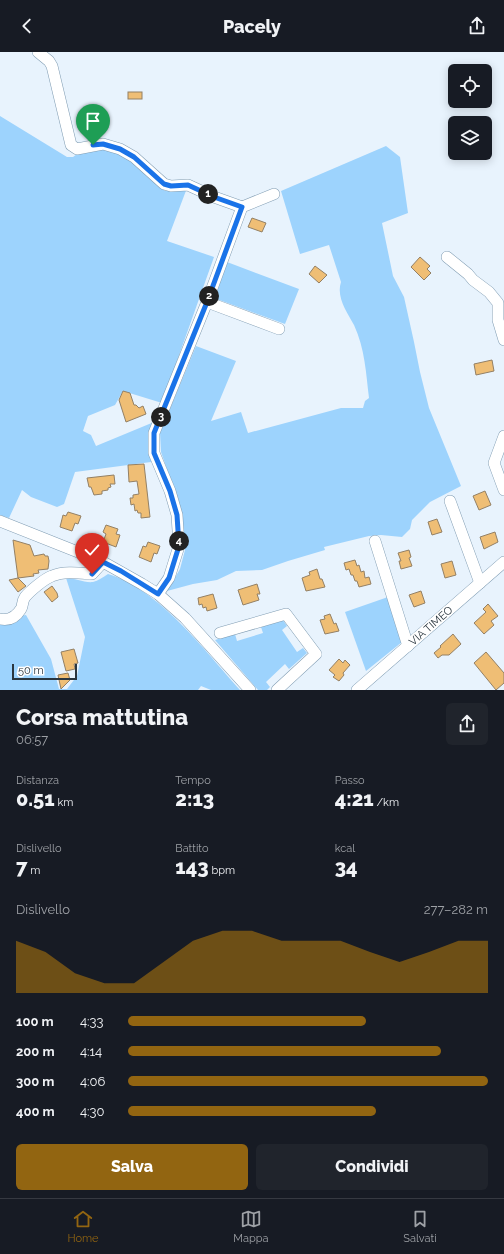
<!DOCTYPE html>
<html lang="it">
<meta charset="utf-8">
<style>
body{margin:0;font-family:Raleway,sans-serif;background:#20242c;color:#f1f3f6;height:100vh;display:flex;flex-direction:column;font-size:15px;white-space:nowrap}
*{box-sizing:border-box;margin:0}
p{font-size:13px;color:#9ea1a6}
.icon{flex:none;width:22px;height:22px;fill:none;stroke:currentColor;stroke-width:2;stroke-linecap:round;stroke-linejoin:round}
.map{position:relative;height:638px;overflow:hidden}
.details{display:flex;flex-direction:column;background:#171b24;flex:1}
.details>*{flex:none}
.tools{position:absolute;left:448px;top:12px;display:grid;gap:8px}
.tools a{display:grid;place-items:center;width:44px;height:44px;border-radius:6px;background:#171b24;box-shadow:0 2px 10px #0003;font-size:20px}
.scale{position:absolute;left:12px;bottom:10px;width:65px;box-sizing:border-box;padding-left:4px;border:2px solid #2a363f;border-top:0;font-size:11px;line-height:14px;white-space:nowrap;color:#2a363f;-webkit-text-stroke:3px #fff;paint-order:stroke}
.pin{position:absolute;display:grid;place-items:center;width:34px;height:34px;color:#fff;margin:-41px -17px;border-radius:50% 50% 50% 0;rotate:-45deg;box-shadow:0 0 4px #0007}
.pin .icon{rotate:45deg}
.km{position:absolute;width:20px;height:20px;margin:-10px;border-radius:50%;background:#222;color:#fff;font-size:11px;line-height:20px;text-align:center}
.round{display:grid;place-items:center;flex:none;width:42px;height:42px;border-radius:6px;background:#20242c}
.overview{display:flex;align-items:center;justify-content:space-between;height:68px;padding:0 16px}
h1{font-size:22px;font-weight:800;line-height:30px}
.stats{display:grid;grid-template-columns:repeat(3,1fr);gap:6px;height:68px;padding:4px 16px}
.stats div{display:grid;align-content:center}
.stats b{font-size:20px;font-weight:800}
.stats small{font-size:11px;font-weight:400}
.stats p{font-size:11px}
.chart{height:112px;padding:8px 16px}
.chart p{display:flex;justify-content:space-between}
.chart svg{width:100%;height:72px;margin-top:4px;fill:#926511;opacity:.7}
.action{display:flex;gap:8px;margin-top:auto;padding:8px 16px}
.action a{flex:1;height:46px;border-radius:6px;background:#926511;color:#fff;font-size:16px;font-weight:800;line-height:46px;text-align:center}
.action a+a{background:#20242c;color:#f1f3f6}
ul{padding:0 16px;list-style:none;font-size:13px}
li{display:grid;grid-template-columns:64px 48px 1fr;align-items:center;height:30px}
li i{height:10px;border-radius:5px;background:#926511}
header{display:flex;justify-content:space-between;align-items:center;height:52px;padding:0 16px;background:#171b24;font-size:18px;font-weight:800}
.tab-bar{display:flex;justify-content:space-around;align-items:center;height:56px;border-top:1px solid #363941;background:#171b24;font-size:11px;color:#9ea1a6}
.tab-bar a{display:grid;justify-items:center;gap:2px}
.tab-bar .on{color:#926511}
.map>svg:first-child{display:block}
.green{fill:#9dd3fd}
.building{fill:#efbe75;stroke:#938065}
.lines{fill:none;stroke-linecap:round;stroke-linejoin:round}
.minor-casing{stroke:#819db3;stroke-width:12}
.minor{stroke:#fff;stroke-width:11}
.route-casing{stroke:#fff;stroke-width:8}
.route{stroke:#1a73e8;stroke-width:5}
.labels{text-anchor:middle;dominant-baseline:central;stroke-width:3;stroke-linejoin:round;paint-order:stroke}
.street-label{font-size:11px;fill:#2a363f;stroke:#fff}
</style>
<header><svg class="icon" aria-label="back" viewBox="0 0 24 24"><path d="M15 5l-7 7 7 7"/></svg>Pacely<svg class="icon" aria-label="share" viewBox="0 0 24 24"><path d="M12 15V3M7 8l5-5 5 5M5 13v7h14v-7"/></svg></header>
<div class="map">
<svg width="504" height="638" viewBox="0 0 504 638">
<rect width="100%" height="100%" fill="#e8f3fd"/>
<!-- green -->
<g class="green">
<path d="M0 64 67 105H73L80 100 101 95 130 107 165 139 187 136 167 189 214 205 162 351 123 339 115 353 88 364 83 379 91 383 96 394 154 370 149 387 151 410 75 420 64 452 57 455 31 445 22 438 9 466 0 463Z"/>
<path d="M386 94 400 105 408 161 382 171 393 224 404 245 414 290 420 320 429 356 461 434 430 450 412 468 410 477 402 485 381 483 369 484 324 495 325 498 288 509 262 518 236 519 217 528 193 532 167 539 180 517 185 498 181 458 161 400 160 381 196 294 236 309 211 369 241 360 248 381 341 356H363L365 349 369 346C366 321 365 297 354 273 347 260 336 245 341 230L329 193 300 202 281 139Z"/>
<path d="M227 210 299 237 285 272 214 246Z"/>
<path d="M108 522C158 536 206 600 240 638H211L201 634 198 638H0V573H10L20 564 26 563 51 607 59 637H67L77 624 85 585 66 526C75 526 84 531 93 530 98 529 103 525 108 522Z"/>
<path d="M388 545 402 590 366 619 345 560Z"/>
<path d="M283 568 287 574 282 578 297 600 303 596 307 601 289 617 285 612 266 630 270 635 267 638H258L215 588 235 582 237 589 263 581 261 575Z"/>
</g>
<!-- building -->
<g class="building">
<rect x="128" y="40" width="14" height="7"/>
<path d="M252 166 266 171 262 180 248 175Z"/>
<path d="M420 205 430 214 427 217 431 221 424 228 411 215Z"/>
<path d="M315 214 327 223 319 231 309 222Z"/>
<path d="M492 308 494 319 476 323 474 312Z"/>
<path d="M123 339 130 341 134 353H136L139 356 143 354 146 362 126 370 119 348Z"/>
<path d="M144 412 150 465 141 466V461H138L137 458 135 459 134 452 131 453 130 446H133V443L139 442 137 429 129 430 128 413Z"/>
<path d="M114 423 115 432H110L111 435 108 436V438L102 439V442L94 443 91 435H89L87 426Z"/>
<path d="M485 439 491 453 479 458 473 444Z"/>
<path d="M68 460 81 464 78 472 75 471 72 479 60 475 63 463 66 464Z"/>
<path d="M437 467 442 480 432 483 428 470Z"/>
<path d="M106 473 118 477 116 482 120 483 116 495 103 490 106 482 103 480Z"/>
<path d="M495 480 498 490 484 497 480 485Z"/>
<path d="M13 488 30 493 34 504 44 502 45 504H48L49 509 48 517 38 518 39 521 33 522 34 524 18 526Z"/>
<path d="M148 490 160 494 157 502 154 501 151 510 139 505 143 494 146 495Z"/>
<path d="M409 498 411 505 409 506 412 514 401 517 399 509H401L398 501Z"/>
<path d="M355 508 357 514 359 513 361 520 364 519 365 526 369 525 371 532 359 535 357 529H355L353 523H351L349 517 346 518 344 511Z"/>
<path d="M452 509 456 523 445 526 441 512Z"/>
<path d="M317 517 320 527H322L325 535 306 539 302 526 310 523 309 520Z"/>
<path d="M18 526 26 534 18 540 9 528Z"/>
<path d="M257 532 260 542H257L259 548 243 553 238 538Z"/>
<path d="M52 534 57 541 58 545 52 550 44 540Z"/>
<path d="M421 539 425 551 414 555 409 543Z"/>
<path d="M213 542 217 556 207 559 206 555 203 556 202 552 199 553 198 546Z"/>
<path d="M488 552 498 564 491 569 494 573 484 582 474 571 486 560 483 557Z"/>
<path d="M330 562 334 572 336 571 339 579 325 582 320 568 325 567 324 564Z"/>
<path d="M453 582 461 592 449 603H442L438 606 434 601 441 595 440 594Z"/>
<path d="M74 597 78 611 74 612 75 617 66 619 61 600Z"/>
<path d="M486 600 504 621V631L496 638 474 611Z"/>
<path d="M339 607 343 611 345 608 350 613 343 621 344 623 339 629 333 625 335 623 329 618Z"/>
<path d="M68 621 70 628 61 637 58 623Z"/>
</g>
<g class="lines">
<defs>
<g id="minor">
<path d="M38 0 49 9 52 14 71 93 77 97 103 92 120 97 134 105 164 132 171 134 188 133 214 145 242 155"/>
<path d="M447 205 468 222 473 228 489 240 498 251V268L504 288"/>
<path d="M207 250 279 277"/>
<path d="M504 384 494 411 504 438"/>
<path d="M450 449 480 531"/>
<path d="M0 469 103 510 142 532 158 542 185 566 250 638"/>
<path d="M375 489 408 594"/>
<path d="M158 542 169 526 179 494 177 463 170 439 154 401V381L207 250 242 155 274 142"/>
<path d="M0 567C9 569 16 565 21 557 23 554 22 549 25 545 30 539 44 527 52 524 64 519 79 521 92 522L103 510"/>
<path d="M220 581 286 562 316 602 277 638"/>
<path d="M357 638 504 510"/>
</g>
</defs>
<!-- minor casing -->
<use href="#minor" class="minor-casing"/>
<!-- minor -->
<use href="#minor" class="minor"/>
</g>
<g class="lines">
<defs>
<path id="route" d="M92 522 103 510 121 519 158 542 169 526 179 494 177 463 170 439 154 401V381L207 250 242 155 214 145 188 133 171 134 164 132 134 105 120 97 103 92 93 93"/>
</defs>
<!-- route casing -->
<use href="#route" class="route-casing"/>
<!-- route -->
<use href="#route" class="route"/>
</g>
<g class="labels">
<!-- street labels -->
<g class="street-label">
<text transform="translate(431 574) rotate(-41)">VIA TIMEO</text>
</g>
</g>
</svg>
<div class="tools">
<a><svg class="icon" aria-label="locate" viewBox="0 0 24 24"><circle cx="12" cy="12" r="6"/><path d="M12 2v4M12 18v4M2 12h4M18 12h4"/></svg></a>
<a><svg class="icon" aria-label="layers" viewBox="0 0 24 24"><path d="M12 4l9 5-9 5-9-5zM3 14l9 5 9-5"/></svg></a>
</div>
<div class="scale">50 m</div>
<div class="pin" style="left:93px;top:93px;background:#1e9e55"><svg class="icon" aria-label="arrive" viewBox="0 0 24 24"><path d="M6 21V4h12l-3 4 3 4H6"/></svg></div>
<div class="pin" style="left:92px;top:522px;background:#d93025"><svg class="icon" aria-label="check" viewBox="0 0 24 24"><path d="M5 12l5 5 9-10"/></svg></div>
<b class="km" style="left:208px;top:142px">1</b>
<b class="km" style="left:209px;top:244px">2</b>
<b class="km" style="left:161px;top:365px">3</b>
<b class="km" style="left:179px;top:489px">4</b>
</div>
<section class="details">
<div class="overview"><div><h1>Corsa mattutina</h1><p>06:57</p></div><a class="round"><svg class="icon" aria-label="share" viewBox="0 0 24 24"><path d="M12 15V3M7 8l5-5 5 5M5 13v7h14v-7"/></svg></a></div>
<div class="stats">
<div><p>Distanza</p><b>0.51<small> km</small></b></div>
<div><p>Tempo</p><b>2:13</b></div>
<div><p>Passo</p><b>4:21<small> /km</small></b></div>
</div>
<div class="stats">
<div><p>Dislivello</p><b>7<small> m</small></b></div>
<div><p>Battito</p><b>143<small> bpm</small></b></div>
<div><p>kcal</p><b>34</b></div>
</div>
<div class="chart"><p><span>Dislivello</span>277–282 m</p>
<svg viewBox="0 0 160 44" preserveAspectRatio="none"><path d="M0 44V12L10 19L20 32L30 38L40 38L50 25L60 12L70 6L80 6L90 12L100 12L110 12L120 19L130 25L140 19L150 12L160 12V44z"/></svg>
</div>
<ul>
<li><b>100 m</b>4:33<i style="width:66%"></i></li>
<li><b>200 m</b>4:14<i style="width:87%"></i></li>
<li><b>300 m</b>4:06<i style="width:100%"></i></li>
<li><b>400 m</b>4:30<i style="width:69%"></i></li>
</ul>
<div class="action"><a>Salva</a><a>Condividi</a></div>
</section>
<nav class="tab-bar">
<a class="on"><svg class="icon" aria-label="home" viewBox="0 0 24 24"><path d="M3 11l9-7 9 7M6 9v11h12V9"/></svg>Home</a>
<a><svg class="icon" aria-label="map" viewBox="0 0 24 24"><path d="M3 6l6-2 6 2 6-2v14l-6 2-6-2-6 2zM9 4v14M15 6v14"/></svg>Mappa</a>
<a><svg class="icon" aria-label="saved" viewBox="0 0 24 24"><path d="M7 4h10v16l-5-4-5 4z"/></svg>Salvati</a>
</nav>
